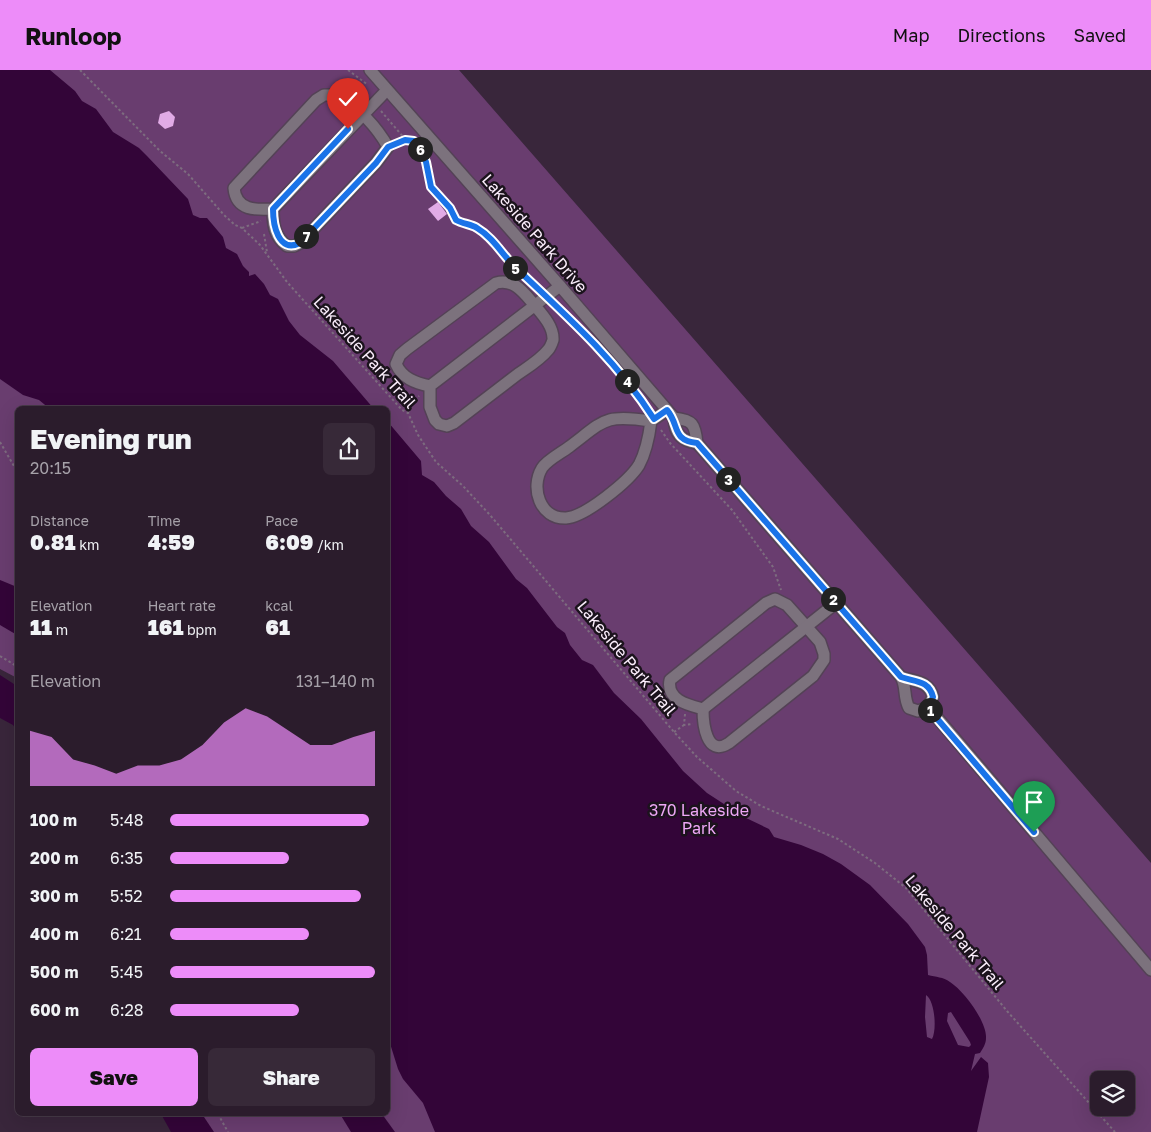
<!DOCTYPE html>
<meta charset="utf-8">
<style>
body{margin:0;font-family:"Golos Text",sans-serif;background:#372938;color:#f1f3f6;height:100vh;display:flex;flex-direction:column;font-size:19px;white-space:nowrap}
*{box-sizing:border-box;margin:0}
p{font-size:16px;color:#a6a1a9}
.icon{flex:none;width:28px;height:28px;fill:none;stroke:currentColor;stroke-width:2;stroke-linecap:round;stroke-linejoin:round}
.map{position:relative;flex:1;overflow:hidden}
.drawer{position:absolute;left:15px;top:336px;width:375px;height:710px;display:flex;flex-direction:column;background:#2b1c2c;border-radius:8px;box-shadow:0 5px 20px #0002,0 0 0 1px #473a48}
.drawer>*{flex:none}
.tools{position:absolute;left:1090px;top:1001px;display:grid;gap:10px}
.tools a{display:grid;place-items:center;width:45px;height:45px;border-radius:8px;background:#2b1c2c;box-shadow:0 5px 20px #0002,0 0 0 1px #473a48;font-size:25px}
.pin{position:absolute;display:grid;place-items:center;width:42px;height:42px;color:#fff;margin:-51px -21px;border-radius:50% 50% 50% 0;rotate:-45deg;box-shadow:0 0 5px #0007}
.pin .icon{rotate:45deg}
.km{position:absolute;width:25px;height:25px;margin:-12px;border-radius:50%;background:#222;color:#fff;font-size:14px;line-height:25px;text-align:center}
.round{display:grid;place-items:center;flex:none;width:52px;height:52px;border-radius:8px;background:#372938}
.headline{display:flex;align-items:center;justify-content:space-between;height:85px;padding:0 15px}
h1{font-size:28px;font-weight:800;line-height:38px}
.stats{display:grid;grid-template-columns:repeat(3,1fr);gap:8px;height:85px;padding:5px 15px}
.stats div{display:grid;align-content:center}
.stats b{font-size:21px;font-weight:800}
.stats small{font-size:14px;font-weight:400}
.stats p{font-size:14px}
.chart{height:140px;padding:10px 15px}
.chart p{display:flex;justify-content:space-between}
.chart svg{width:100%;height:90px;margin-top:5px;fill:#ed8cf9;opacity:.7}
.cta{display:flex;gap:10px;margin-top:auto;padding:10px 15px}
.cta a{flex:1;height:58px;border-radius:8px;background:#ed8cf9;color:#111;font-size:20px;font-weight:800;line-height:58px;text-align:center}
.cta a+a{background:#372938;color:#f1f3f6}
ul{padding:0 15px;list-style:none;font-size:16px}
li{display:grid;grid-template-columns:80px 60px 1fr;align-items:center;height:38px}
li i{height:12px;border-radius:6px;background:#ed8cf9}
header{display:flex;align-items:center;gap:30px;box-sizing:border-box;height:70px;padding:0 25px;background:#ed8cf9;color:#111}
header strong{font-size:24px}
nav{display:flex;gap:28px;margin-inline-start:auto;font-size:18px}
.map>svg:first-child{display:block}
.green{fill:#693d6f;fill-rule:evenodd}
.water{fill:#330538;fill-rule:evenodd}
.building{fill:#e1abe6}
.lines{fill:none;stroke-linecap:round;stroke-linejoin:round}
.minor-casing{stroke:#544256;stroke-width:14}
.path{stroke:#7d6c7f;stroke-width:2;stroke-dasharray:2.5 2.5;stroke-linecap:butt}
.minor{stroke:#7c727d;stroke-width:11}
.route-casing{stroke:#fff;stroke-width:10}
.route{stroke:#1a73e8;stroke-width:6}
.labels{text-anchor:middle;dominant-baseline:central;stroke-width:5;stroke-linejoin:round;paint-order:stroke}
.street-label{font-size:16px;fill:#fbeefc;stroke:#1b131c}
.park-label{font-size:16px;fill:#eea7f6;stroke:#1b131c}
</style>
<header>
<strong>Runloop</strong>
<nav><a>Map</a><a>Directions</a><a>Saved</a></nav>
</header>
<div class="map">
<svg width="1151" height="1062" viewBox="0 0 1151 1062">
<rect width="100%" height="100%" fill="#39263b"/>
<!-- green -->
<path class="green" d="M0 0H459L1151 793V1062H211L199 1044H388V339H18L17 608 0 599ZM1099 1010H1126V1038H1099Z"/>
<!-- water -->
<g class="water">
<path d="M0 0H50L75 21 82 31 96 39 113 62 139 78 147 86 188 129 193 145 200 148H207L223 167 226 178 237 184 243 196 249 202V206L255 204 264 214 270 225 278 229 289 251 300 265 333 291 374 339H50L39 330 23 325 0 309Z"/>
<path d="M388 352 421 391 422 405 434 412 446 426 461 439 471 456 489 472 516 509 527 518 557 557 565 563 570 575 582 590 593 595 614 623 641 649 683 701 707 723 744 747 769 759 774 767 801 775 823 784 841 794 870 815 908 854 925 877 927 885 928 905C936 907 943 907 950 912 964 921 987 952 986 968 986 974 983 978 980 983L975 984 971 1001 981 987 988 993 989 1007 977 1062H435L423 1033 403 1009 398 999 388 967ZM926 925C935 931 937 960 932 969L927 967 925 947ZM951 942 970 972 971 975 969 977 958 975 947 951 948 943Z"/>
<path d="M0 510 17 517V565L0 555Z"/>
<path d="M0 605 17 616V661L13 655 0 648Z"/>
<path d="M161 1044H202L214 1062H171Z"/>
<path d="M340 1044H382L395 1062H351Z"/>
</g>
<!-- building -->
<g class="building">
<path d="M169 41 175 47 173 56 165 59 158 53 160 44Z"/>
<path d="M438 132 447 144 438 151 428 139Z"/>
</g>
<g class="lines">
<defs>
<g id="minor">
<path d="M370 0 560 216 674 348C675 364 681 371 697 373 695 354 693 350 674 348"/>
<path d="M273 139C256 140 236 141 234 118L316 30 324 25H338C358 37 377 57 388 77L376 93 300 173 294 176H287C274 166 273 154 273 139L387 20"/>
<path d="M430 316V337L435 350 439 354 447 356 454 353C475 337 497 320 518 304 528 297 540 290 548 280 550 278 552 273 553 270 554 255 539 241 531 231 521 219 512 209 496 213L407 279 400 285 396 294C402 308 415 313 430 316L560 216"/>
<path d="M651 351C649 367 646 382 639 395 629 411 585 447 566 448 540 449 530 418 542 398 547 390 561 383 569 377 605 350 604 344 651 351L667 340"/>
<path d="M697 373 901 607C907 617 903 627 909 638L918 641 928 637 933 627C929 610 914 612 901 607"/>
<path d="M775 529 787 535 820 572 824 584V590L813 606 729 673C706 688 703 653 703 639 688 635 666 630 670 610L766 533Z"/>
<path d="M928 637 1151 900"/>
<path d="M703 639 836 533"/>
</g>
</defs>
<!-- minor casing -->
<use href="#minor" class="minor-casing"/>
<!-- path -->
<g class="path">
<path d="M80 0 160 81 188 104 224 145 235 155 242 158 260 175 287 212 402 340 408 343 418 365 436 392 463 416 490 445 674 662 697 687 736 721 761 736 838 769 875 793 906 818 1007 941 1115 1062"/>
<path d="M348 0 368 15"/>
<path d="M381 41 405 69"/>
<path d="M397 73 410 70 417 74 422 82 431 117 450 138 456 150 473 156 485 163 515 198 539 219"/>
<path d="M242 158 261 151"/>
<path d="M264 164 267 182"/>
<path d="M555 234 585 264"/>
<path d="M633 318 647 339"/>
<path d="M408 343 410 336 419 326"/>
<path d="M661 360 670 373 732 440 773 497 781 520"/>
<path d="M0 372 18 403"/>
<path d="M0 586 18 597"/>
<path d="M685 644 684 655 693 654"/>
<path d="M674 662 684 655"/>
<path d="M218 1044 228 1062"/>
</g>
<!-- minor -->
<use href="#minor" class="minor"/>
</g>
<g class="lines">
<defs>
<path id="route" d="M348 59 273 139C273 154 278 184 300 173L376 93 388 77 405 70 414 71 422 82 426 92 431 117 450 138 456 150C463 154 471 154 477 158 494 168 503 186 517 199 567 246 617 291 654 349L667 340C680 355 671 370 697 373L901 607C915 612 929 610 933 627L928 638 1034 762"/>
</defs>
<!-- route casing -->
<use href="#route" class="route-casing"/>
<!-- route -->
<use href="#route" class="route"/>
</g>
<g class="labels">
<!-- street labels -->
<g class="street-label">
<text transform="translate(535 163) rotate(49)">Lakeside Park Drive</text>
<text transform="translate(365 282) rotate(48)">Lakeside Park Trail</text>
<text transform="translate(627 588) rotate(50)">Lakeside Park Trail</text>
<text transform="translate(955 862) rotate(50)">Lakeside Park Trail</text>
</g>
<!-- park labels -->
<g class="park-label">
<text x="699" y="740">370 Lakeside<tspan x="699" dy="18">Park</tspan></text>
</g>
</g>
</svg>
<div class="tools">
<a><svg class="icon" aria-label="layers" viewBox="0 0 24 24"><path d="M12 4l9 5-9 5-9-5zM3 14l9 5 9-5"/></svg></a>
</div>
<div class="pin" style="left:1034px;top:762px;background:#1e9e55"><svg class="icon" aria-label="arrive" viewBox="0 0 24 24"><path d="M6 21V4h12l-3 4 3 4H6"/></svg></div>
<div class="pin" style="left:348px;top:59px;background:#d93025"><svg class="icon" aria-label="check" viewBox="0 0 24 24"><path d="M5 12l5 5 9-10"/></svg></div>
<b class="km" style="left:930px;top:640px">1</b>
<b class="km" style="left:833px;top:529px">2</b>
<b class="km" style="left:728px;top:409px">3</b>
<b class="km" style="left:627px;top:311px">4</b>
<b class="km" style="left:515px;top:198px">5</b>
<b class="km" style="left:420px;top:79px">6</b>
<b class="km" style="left:306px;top:166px">7</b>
<section class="drawer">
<div class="headline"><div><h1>Evening run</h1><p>20:15</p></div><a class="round"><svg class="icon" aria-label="share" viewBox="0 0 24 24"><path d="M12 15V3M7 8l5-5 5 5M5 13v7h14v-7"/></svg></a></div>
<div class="stats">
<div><p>Distance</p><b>0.81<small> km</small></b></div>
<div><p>Time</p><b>4:59</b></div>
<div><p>Pace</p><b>6:09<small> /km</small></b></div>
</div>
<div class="stats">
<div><p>Elevation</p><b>11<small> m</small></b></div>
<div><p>Heart rate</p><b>161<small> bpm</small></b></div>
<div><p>kcal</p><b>61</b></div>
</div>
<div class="chart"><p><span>Elevation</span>131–140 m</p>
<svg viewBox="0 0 160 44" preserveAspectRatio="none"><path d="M0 44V17L10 20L20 31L30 34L40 38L50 34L60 34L70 31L80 24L90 13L100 6L110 10L120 17L130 24L140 24L150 20L160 17V44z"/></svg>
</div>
<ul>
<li><b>100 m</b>5:48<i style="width:97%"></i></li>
<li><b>200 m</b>6:35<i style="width:58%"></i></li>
<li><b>300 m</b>5:52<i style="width:93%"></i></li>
<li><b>400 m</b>6:21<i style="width:68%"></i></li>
<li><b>500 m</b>5:45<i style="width:100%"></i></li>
<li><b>600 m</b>6:28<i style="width:63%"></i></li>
</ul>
<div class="cta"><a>Save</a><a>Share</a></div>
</section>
</div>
